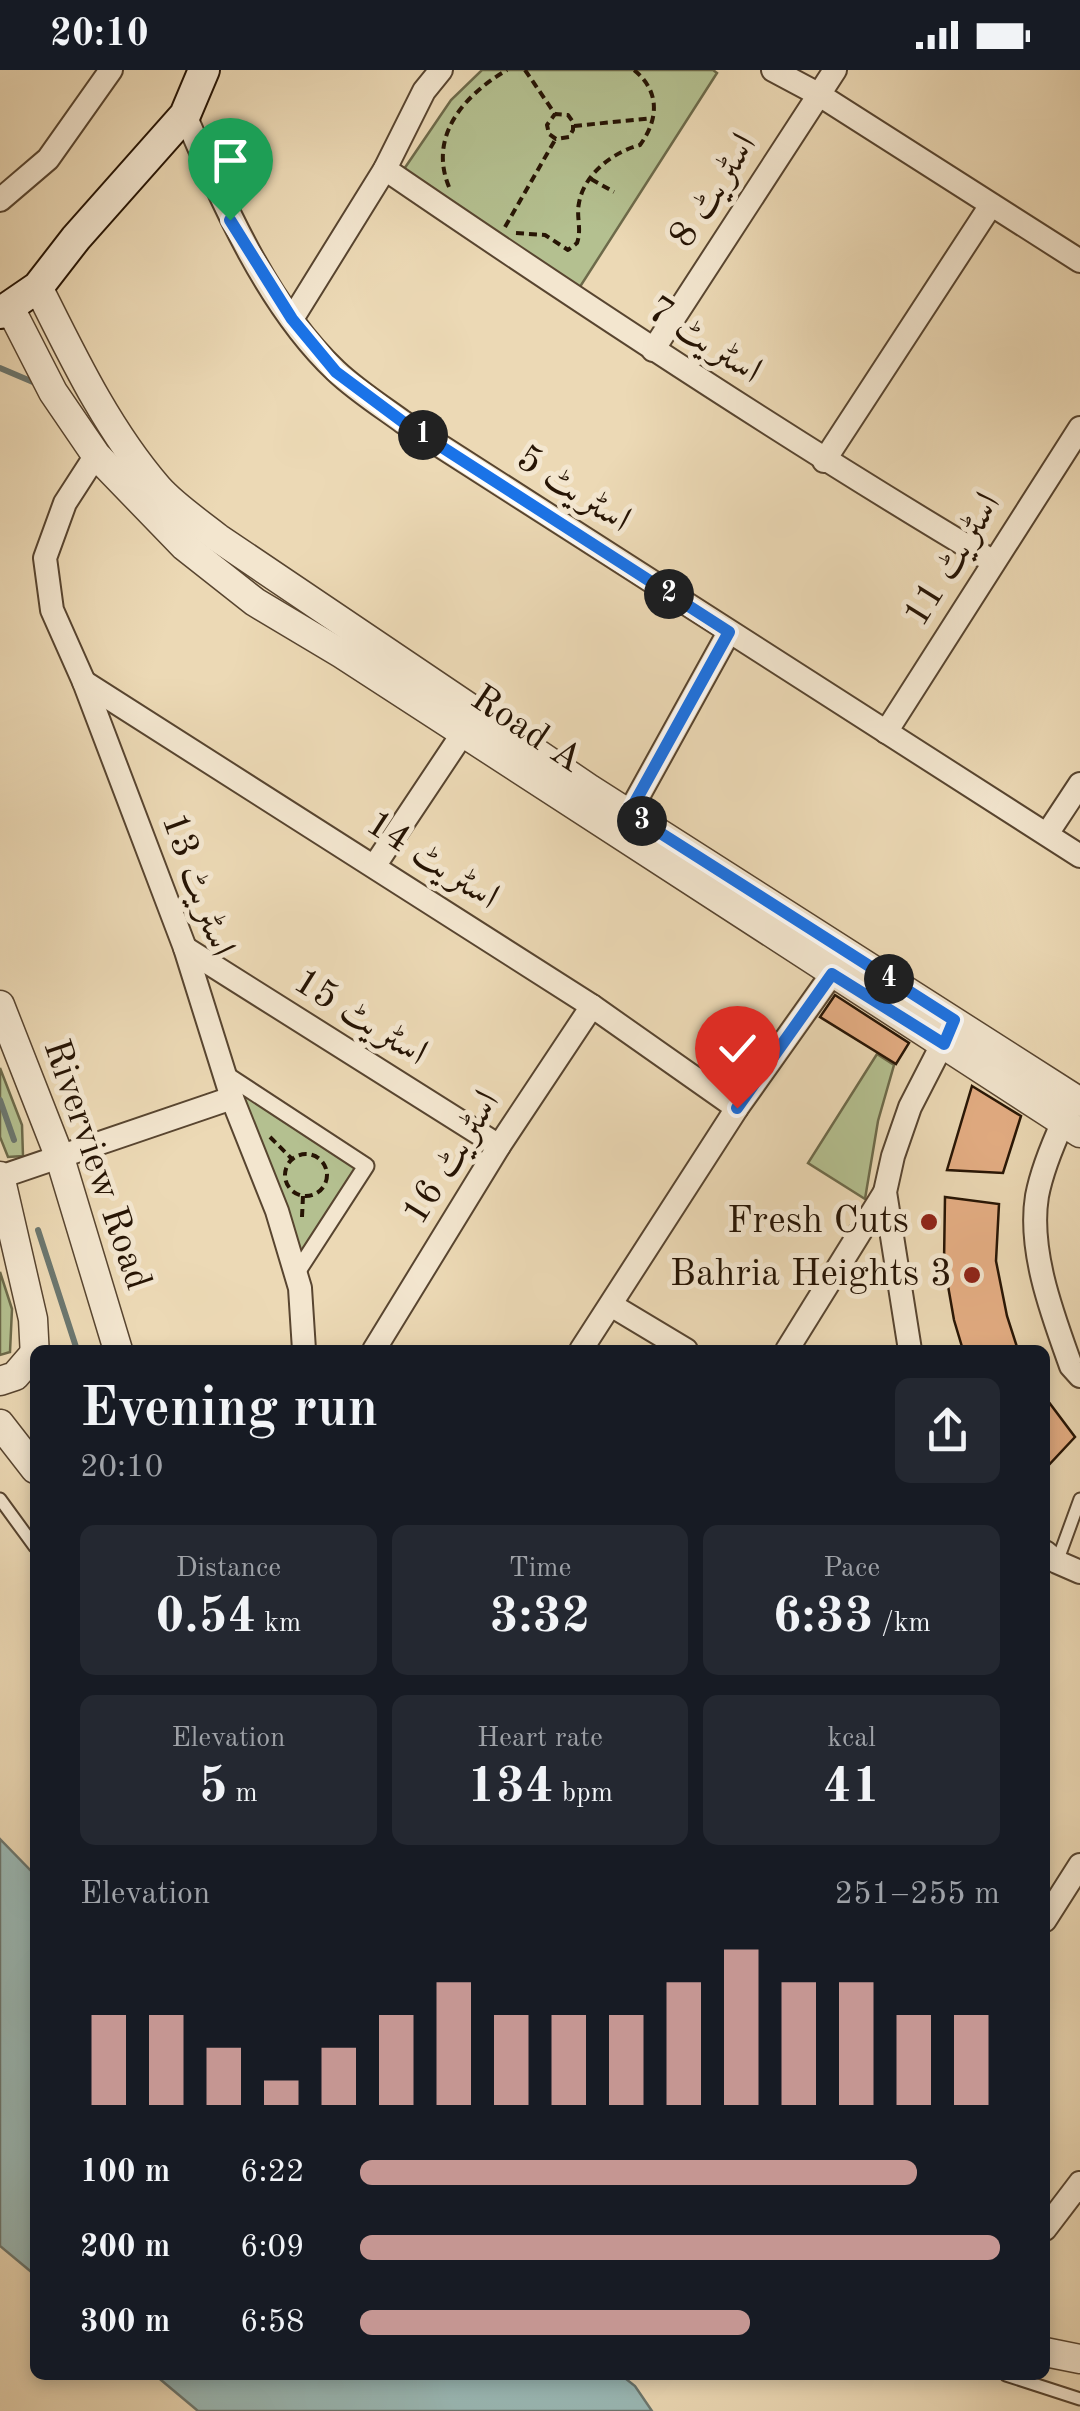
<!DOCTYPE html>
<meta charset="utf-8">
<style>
body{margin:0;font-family:"Old Standard TT",Amiri,serif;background:#242831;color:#f1f3f6;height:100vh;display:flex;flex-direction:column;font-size:38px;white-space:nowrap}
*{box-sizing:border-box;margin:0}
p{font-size:32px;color:#9ea1a6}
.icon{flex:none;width:55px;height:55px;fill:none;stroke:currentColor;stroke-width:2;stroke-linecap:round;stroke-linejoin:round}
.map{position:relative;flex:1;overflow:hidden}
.panel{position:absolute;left:30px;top:1275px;width:1020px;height:1035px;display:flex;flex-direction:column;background:#171b24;border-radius:15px;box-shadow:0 5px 15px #0003}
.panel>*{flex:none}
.pin{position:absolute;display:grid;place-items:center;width:85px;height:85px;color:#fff;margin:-102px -42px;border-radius:50% 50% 50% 0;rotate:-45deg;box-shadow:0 0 10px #0007}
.pin .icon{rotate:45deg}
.km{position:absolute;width:50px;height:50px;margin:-25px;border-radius:50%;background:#222;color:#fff;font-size:28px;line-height:50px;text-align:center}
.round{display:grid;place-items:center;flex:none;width:105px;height:105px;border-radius:15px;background:#242831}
.overview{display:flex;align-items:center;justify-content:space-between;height:170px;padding:0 50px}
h1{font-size:55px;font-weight:700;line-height:75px}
.figures{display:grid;grid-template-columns:repeat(3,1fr);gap:15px;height:170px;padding:10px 50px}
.figures div{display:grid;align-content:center;border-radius:15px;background:#242831;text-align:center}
.figures b{font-size:50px;font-weight:700}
.figures small{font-size:28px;font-weight:400}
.figures p{font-size:28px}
.chart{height:280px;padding:20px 50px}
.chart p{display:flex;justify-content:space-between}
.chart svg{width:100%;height:180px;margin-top:10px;stroke:#c59692;stroke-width:6}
ul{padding:0 50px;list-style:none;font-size:32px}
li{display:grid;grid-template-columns:160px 120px 1fr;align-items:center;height:75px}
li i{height:25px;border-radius:12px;background:#c59692}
.status{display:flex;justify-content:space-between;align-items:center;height:70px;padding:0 50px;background:#171b24;direction:ltr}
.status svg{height:28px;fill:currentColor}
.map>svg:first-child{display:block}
.green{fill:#b4c090;stroke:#6d6a4a;stroke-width:2.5}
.water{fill:#9ab9b6;stroke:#6c776f;stroke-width:2.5}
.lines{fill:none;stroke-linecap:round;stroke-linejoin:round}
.stream{stroke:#6c776f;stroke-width:6}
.building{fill:#e5ae84;stroke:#261404;stroke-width:2.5}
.service-casing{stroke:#584530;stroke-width:15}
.pedestrian-casing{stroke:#584530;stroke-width:19}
.minor-casing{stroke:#584530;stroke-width:26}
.tertiary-casing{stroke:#584530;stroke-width:31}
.secondary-casing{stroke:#261404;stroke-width:34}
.path{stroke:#261404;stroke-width:4;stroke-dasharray:8 5;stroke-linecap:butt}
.service{stroke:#f3e6cf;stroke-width:11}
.pedestrian{stroke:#f3e6cf;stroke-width:15}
.minor{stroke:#f3e6cf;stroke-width:22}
.tertiary{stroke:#f3e6cf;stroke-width:28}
.secondary{stroke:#f3e6cf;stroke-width:30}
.route-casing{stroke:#fff;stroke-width:20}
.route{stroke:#1a73e8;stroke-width:12}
.poi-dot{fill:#8f2418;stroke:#f3e6cf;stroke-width:4}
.labels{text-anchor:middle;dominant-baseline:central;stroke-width:10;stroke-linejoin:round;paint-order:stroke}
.street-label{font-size:38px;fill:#261404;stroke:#f3e6cf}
.poi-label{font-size:38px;fill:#261404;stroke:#f3e6cf;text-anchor:end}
</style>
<div class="status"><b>20:10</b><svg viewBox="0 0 49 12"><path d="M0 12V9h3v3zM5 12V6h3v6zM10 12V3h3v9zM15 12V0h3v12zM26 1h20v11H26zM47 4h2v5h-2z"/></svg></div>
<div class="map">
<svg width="1080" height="2341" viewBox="0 0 1080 2341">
<rect width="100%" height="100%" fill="#ecd9b5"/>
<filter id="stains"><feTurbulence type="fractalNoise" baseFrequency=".002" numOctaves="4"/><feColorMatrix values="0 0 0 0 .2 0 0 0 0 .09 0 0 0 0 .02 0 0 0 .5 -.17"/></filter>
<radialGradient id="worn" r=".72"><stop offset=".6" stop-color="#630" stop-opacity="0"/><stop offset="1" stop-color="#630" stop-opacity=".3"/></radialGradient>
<!-- green -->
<g class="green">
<path d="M482 0H713L717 3 576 223 400 105 451 30Z"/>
<path d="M877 984 894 995 878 1051 865 1129 808 1093Z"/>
<path d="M0 998 22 1055 23 1086 8 1087 0 1067Z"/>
<path d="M229 1007 361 1092 302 1188Z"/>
<path d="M0 1202 12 1239 10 1282 0 1285Z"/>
</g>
<!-- water -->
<g class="water">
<path d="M0 1769 35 1805V2205L0 2176Z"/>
<path d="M155 2305H621L635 2316 652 2341H198Z"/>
</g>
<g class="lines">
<!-- stream -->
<g class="stream">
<path d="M0 298 40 315"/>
<path d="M0 1030 14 1070"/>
<path d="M38 1160 77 1280"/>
</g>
</g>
<!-- building -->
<g class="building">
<path d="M835 925 909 973 896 994 820 947Z"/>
<path d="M972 1016 1021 1046 1003 1103 947 1100Z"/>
<path d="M945 1127 999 1134 996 1191 1007 1246 1018 1280H963L954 1250 944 1193Z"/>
<path d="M1045 1327 1075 1367 1045 1399Z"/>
</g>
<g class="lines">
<defs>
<g id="service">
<path d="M0 1429 35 1477"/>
<path d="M1057 1492 1080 1429"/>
<path d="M1006 2305 1080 2329"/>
</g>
<path id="pedestrian" d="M224 1003 366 1096 296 1204"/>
<g id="minor">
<path d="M773 0 818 24 1080 191"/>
<path d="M185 45C222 131 267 236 336 301 356 320 381 336 403 352L1080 786"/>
<path d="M385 99C584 235 785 368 992 491"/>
<path d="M0 130 48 89 111 0"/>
<path d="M292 249 385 99 424 21 441 0"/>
<path d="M653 280 835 0"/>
<path d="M96 385 65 433 45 488 52 540 84 612 185 878 232 1028 277 1141 300 1218 304 1280"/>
<path d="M824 391 991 135"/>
<path d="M84 612 592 936 737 1038"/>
<path d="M886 662 1080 358"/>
<path d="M629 743 729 562"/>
<path d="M1047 764 1080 714"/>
<path d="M375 795 463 663"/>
<path d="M185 878 499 1076"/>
<path d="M1063 1052C1052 1076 1042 1100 1037 1126 1028 1181 1053 1246 1071 1296L1080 1306"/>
<path d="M0 1107 232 1028"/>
<path d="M611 1235 686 1280"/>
<path d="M374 1280 499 1076 592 936"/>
<path d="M581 1280 737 1038 832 904"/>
<path d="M787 1280 885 1122"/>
<path d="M910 1280 885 1122 893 1086 910 1037 948 963"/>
<path d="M1045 1482 1057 1492 1080 1502"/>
<path d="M1045 1850 1080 1795"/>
<path d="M1045 2159 1080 2113"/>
</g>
<g id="tertiary">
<path d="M38 217C73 287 107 359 158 418 175 437 198 452 218 468L590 719 1080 1032"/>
<path d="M10 238 53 322 96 385 184 476 255 532 342 584 1080 1063"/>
<path d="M0 935 60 1088 118 1280"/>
<path d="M0 1106 33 1249 35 1287"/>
<path d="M0 1311 15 1306 34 1284"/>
<path d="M0 1354 35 1399"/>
<path d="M1045 2282 1080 2289"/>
</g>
<path id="secondary" d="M0 243 38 217 76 168 185 45 204 0"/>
</defs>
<!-- service casing -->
<use href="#service" class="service-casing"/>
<!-- pedestrian casing -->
<use href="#pedestrian" class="pedestrian-casing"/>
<!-- minor casing -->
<use href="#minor" class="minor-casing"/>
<!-- tertiary casing -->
<use href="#tertiary" class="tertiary-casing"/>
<!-- secondary casing -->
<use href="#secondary" class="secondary-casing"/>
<!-- path -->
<g class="path">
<path d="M525 0 555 44 568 45 573 52V60L569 67 556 69 549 64 547 55 555 44"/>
<path d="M574 56 653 48"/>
<path d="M591 109 614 122"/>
<path d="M449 117C428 66 464 25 507 0"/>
<path d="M505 157 555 70"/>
<path d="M516 163 545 165 568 180 577 173C582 159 576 147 579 133 584 104 613 82 640 75 659 49 660 21 634 0"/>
<path d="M270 1067 292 1089"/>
<circle cx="306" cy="1105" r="21"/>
<path d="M302 1147 303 1126"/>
</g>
<!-- service -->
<use href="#service" class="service"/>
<!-- pedestrian -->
<use href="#pedestrian" class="pedestrian"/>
<!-- minor -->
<use href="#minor" class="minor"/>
<!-- tertiary -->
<use href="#tertiary" class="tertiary"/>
<!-- secondary -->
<use href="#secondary" class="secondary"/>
</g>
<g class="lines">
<defs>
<path id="route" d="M230 150 292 249 336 302 403 352 729 562 629 743 954 950 944 974 832 904 737 1038"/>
</defs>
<!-- route casing -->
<use href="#route" class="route-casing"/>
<!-- route -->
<use href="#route" class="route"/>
</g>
<!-- markers -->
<g class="poi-dot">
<circle cx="929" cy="1152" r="10"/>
<circle cx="972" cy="1205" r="10"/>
</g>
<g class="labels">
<!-- street labels -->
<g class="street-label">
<text transform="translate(714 121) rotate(-57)">اسٹریٹ 8</text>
<text transform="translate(704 271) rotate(33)">اسٹریٹ 7</text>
<text transform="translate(573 420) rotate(33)">اسٹریٹ 5</text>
<text transform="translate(953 490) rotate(-58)">اسٹریٹ 11</text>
<text transform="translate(526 660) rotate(34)">Road A</text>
<text transform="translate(432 791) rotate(33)">اسٹریٹ 14</text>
<text transform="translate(197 815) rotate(70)">اسٹریٹ 13</text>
<text transform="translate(360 948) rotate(32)">اسٹریٹ 15</text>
<text transform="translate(452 1088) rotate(-58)">اسٹریٹ 16</text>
<text transform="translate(96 1095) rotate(71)">Riverview Road</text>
</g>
<!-- poi labels -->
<g class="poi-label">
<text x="909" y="1152">Fresh Cuts</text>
<text x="952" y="1205">Bahria Heights 3</text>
</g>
</g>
<rect width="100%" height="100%" filter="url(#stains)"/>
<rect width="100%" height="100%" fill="url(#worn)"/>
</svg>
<div class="pin" style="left:230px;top:150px;background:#1e9e55"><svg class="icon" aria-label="arrive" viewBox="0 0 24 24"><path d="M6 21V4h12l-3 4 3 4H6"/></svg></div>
<div class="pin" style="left:737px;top:1038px;background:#d93025"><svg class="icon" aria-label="check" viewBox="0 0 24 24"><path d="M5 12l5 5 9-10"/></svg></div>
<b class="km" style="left:423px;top:365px">1</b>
<b class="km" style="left:669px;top:524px">2</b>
<b class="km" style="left:642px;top:751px">3</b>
<b class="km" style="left:889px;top:909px">4</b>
<section class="panel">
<div class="overview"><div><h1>Evening run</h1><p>20:10</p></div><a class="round"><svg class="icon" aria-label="share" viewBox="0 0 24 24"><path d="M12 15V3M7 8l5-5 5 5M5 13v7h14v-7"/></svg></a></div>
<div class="figures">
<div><p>Distance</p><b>0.54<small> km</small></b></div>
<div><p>Time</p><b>3:32</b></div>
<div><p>Pace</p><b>6:33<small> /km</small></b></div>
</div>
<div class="figures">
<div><p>Elevation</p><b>5<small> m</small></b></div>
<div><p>Heart rate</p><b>134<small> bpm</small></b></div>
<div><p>kcal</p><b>41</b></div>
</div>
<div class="chart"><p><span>Elevation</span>251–255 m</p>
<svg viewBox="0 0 160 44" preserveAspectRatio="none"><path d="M5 44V22M15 44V22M25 44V30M35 44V38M45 44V30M55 44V22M65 44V14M75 44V22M85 44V22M95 44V22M105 44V14M115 44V6M125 44V14M135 44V14M145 44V22M155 44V22"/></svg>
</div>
<ul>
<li><b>100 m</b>6:22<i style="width:87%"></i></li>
<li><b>200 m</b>6:09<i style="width:100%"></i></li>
<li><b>300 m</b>6:58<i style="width:61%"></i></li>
</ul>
</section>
</div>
